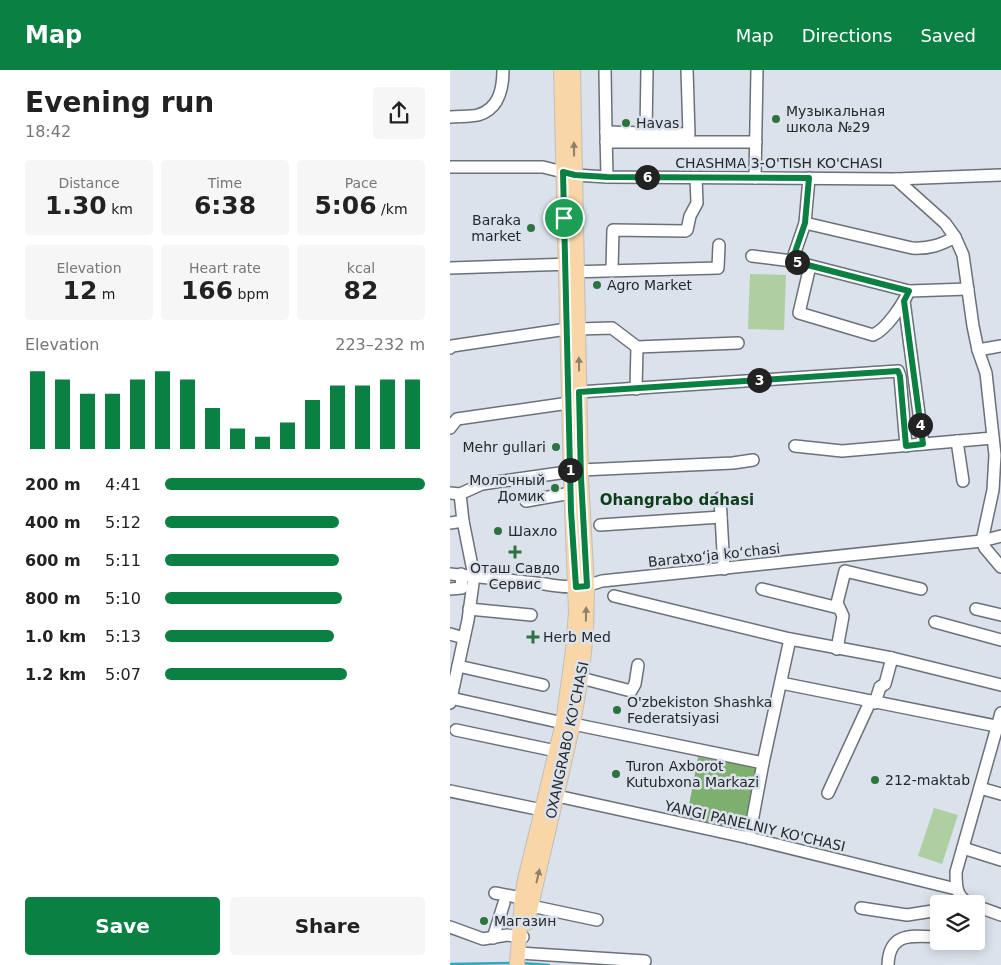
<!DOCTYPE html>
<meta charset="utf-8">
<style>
body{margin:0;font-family:"DejaVu Sans",sans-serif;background:#f6f6f6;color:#222;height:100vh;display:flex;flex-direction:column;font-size:19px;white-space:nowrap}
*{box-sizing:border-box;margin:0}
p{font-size:16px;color:#767676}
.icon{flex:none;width:28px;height:28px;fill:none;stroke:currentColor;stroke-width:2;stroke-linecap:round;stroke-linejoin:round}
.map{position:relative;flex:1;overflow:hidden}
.panel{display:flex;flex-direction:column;background:#fff;width:450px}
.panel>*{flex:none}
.fabs{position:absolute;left:480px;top:825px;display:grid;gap:10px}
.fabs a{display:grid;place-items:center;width:55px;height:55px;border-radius:5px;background:#fff;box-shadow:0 2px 12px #0003;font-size:25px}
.pin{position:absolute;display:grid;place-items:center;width:42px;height:42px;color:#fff;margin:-21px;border:2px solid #fff;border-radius:50%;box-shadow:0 1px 5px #0007}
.km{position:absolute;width:25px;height:25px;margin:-12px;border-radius:50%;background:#222;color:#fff;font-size:14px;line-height:25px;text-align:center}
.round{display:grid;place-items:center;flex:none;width:52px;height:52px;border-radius:5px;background:#f6f6f6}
.summary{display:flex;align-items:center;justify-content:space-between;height:85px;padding:0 25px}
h1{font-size:28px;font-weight:800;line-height:38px}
.figures{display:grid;grid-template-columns:repeat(3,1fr);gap:8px;height:85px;padding:5px 25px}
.figures div{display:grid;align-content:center;border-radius:5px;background:#f6f6f6;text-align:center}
.figures b{font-size:25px;font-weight:800}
.figures small{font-size:14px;font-weight:400}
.figures p{font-size:14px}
.chart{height:140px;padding:10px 25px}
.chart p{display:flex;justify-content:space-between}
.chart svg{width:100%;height:90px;margin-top:5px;stroke:#0b8043;stroke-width:6}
.primary-button{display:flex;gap:10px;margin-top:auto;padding:10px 25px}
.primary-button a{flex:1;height:58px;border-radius:5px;background:#0b8043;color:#fff;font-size:20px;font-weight:800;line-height:58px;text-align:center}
.primary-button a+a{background:#f6f6f6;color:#222}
ul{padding:0 25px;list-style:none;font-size:16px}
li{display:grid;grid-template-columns:80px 60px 1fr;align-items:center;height:38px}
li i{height:12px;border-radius:6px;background:#0b8043}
header{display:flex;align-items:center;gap:30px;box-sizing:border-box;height:70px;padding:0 25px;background:#0b8043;color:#fff}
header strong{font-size:24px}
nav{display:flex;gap:28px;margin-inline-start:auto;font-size:18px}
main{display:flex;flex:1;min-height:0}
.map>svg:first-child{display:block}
.green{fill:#adcfa2}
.forest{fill:#7faf6f}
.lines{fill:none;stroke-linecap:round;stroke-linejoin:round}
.stream{stroke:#37a5c0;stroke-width:2.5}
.minor-casing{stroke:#6a7178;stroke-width:14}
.major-casing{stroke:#bebfc0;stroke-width:16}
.minor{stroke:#fff;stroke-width:11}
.major{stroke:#f8d6a8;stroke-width:14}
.oneway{fill:#8f806a}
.route-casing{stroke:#fff;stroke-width:10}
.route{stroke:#0b8043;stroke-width:6}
.poi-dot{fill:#2d733f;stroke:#dbe2eb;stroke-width:2}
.labels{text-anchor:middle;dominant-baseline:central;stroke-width:5;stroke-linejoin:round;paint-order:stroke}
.poi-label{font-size:14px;fill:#26292c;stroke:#dbe2eb;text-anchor:start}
.street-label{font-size:14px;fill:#26292c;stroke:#dbe2eb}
.neighbourhood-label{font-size:15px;font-weight:bold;fill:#0c3e1b;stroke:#dbe2eb}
</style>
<header>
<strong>Map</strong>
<nav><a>Map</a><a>Directions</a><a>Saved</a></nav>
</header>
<main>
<section class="panel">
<div class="summary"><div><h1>Evening run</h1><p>18:42</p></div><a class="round"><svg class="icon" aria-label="share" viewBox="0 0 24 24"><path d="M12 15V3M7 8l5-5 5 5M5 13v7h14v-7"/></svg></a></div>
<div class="figures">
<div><p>Distance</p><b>1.30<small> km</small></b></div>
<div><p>Time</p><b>6:38</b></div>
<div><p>Pace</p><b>5:06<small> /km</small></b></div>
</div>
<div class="figures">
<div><p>Elevation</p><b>12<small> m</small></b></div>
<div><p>Heart rate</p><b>166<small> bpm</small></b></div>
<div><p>kcal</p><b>82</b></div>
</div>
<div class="chart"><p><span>Elevation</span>223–232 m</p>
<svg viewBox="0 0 160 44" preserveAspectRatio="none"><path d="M5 44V6M15 44V10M25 44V17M35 44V17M45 44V10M55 44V6M65 44V10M75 44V24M85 44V34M95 44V38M105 44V31M115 44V20M125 44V13M135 44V13M145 44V10M155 44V10"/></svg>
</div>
<ul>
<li><b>200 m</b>4:41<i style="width:100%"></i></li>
<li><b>400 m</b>5:12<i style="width:67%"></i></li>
<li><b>600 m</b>5:11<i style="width:67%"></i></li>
<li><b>800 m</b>5:10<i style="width:68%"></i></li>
<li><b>1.0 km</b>5:13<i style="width:65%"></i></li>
<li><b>1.2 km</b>5:07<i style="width:70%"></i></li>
</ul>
<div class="primary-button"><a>Save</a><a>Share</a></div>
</section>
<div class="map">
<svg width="551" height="895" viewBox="0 0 551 895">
<rect width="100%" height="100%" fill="#dbe2eb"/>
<!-- green -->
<g class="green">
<path d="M300 204 336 205 334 260 298 259Z"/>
<path d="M484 738 508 745 492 794 468 786Z"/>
</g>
<!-- forest -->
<path class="forest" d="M248 687 306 698 293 762 236 751Z"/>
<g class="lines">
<!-- stream -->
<g class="stream">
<path d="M71 893 99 895"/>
<path d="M0 894 63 893"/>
</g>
<defs>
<g id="minor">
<path d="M155 0 156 62"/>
<path d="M0 47C9 46 20 47 28 45 49 39 53 19 53 0"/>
<path d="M196 62 197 0"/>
<path d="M156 72H306"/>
<path d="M0 97H93L125 105 157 107 446 109 495 153 505 167 513 185 523 256 528 280 536 303 545 385 543 420 532 471"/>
<path d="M157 107 156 62 239 64 237 0"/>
<path d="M305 108 307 0"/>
<path d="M359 108 355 153 342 191 459 221 518 219"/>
<path d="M446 109 551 105"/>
<path d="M355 153 462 178C479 179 491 175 505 167"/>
<path d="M302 186 342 191"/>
<path d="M360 196 349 243 423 265C437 259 453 234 459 221"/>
<path d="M0 198 123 194"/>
<path d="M162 200 163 160 235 161 237 160 240 146 247 133 246 108"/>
<path d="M119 202 268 198 269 175"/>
<path d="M454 231 473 374"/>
<path d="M128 259 162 258 187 277 288 273"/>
<path d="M0 278 2 276 117 259"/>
<path d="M528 280 551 276"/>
<path d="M186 319 187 277"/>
<path d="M129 322 448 301 450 306 456 376"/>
<path d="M0 358 7 349 119 333"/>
<path d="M507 371 513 411"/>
<path d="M345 376 392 381 543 368"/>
<path d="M0 423 10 424 32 414 131 400 283 393 303 390"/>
<path d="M270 428 274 499"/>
<path d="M76 431 121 423"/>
<path d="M0 453 13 451"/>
<path d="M150 455 271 447"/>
<path d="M532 471 535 478 551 497"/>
<path d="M0 504 95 514C116 518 132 518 152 511L532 471 551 466"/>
<path d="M0 519 12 518 11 504"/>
<path d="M312 519 389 538"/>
<path d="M164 526 340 569"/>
<path d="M19 539 81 545"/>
<path d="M526 539 551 545"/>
<path d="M485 552 551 570"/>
<path d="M0 564 14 568"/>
<path d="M387 579 393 546 387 533 395 501 471 519"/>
<path d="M8 596 93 615"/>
<path d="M131 608 181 621 185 614 188 595"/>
<path d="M331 613 551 657"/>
<path d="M1 628 113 653"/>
<path d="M0 633 18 550 24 506 13 451 10 424"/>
<path d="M425 633 430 617 435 614 442 588"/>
<path d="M123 654 313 693 340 569 442 588 551 615"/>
<path d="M6 660 106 681"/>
<path d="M530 718 551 724"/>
<path d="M0 721 92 740"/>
<path d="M378 723 420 632"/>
<path d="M98 724 299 768 506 819"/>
<path d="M299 768 313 693"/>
<path d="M513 778 551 790"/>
<path d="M45 823 72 828"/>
<path d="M521 834C506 828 506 816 506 802L551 643"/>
<path d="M81 836 147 850"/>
<path d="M526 836 551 845"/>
<path d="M411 838 457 845 489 840"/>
<path d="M0 857 33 869 57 865 73 867"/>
<path d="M43 868 54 833"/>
<path d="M69 883 195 891"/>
<path d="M438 895C439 861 463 866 489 867"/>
</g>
<g id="major">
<path d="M77 853 123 654 131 608 136 564 137 517 131 408 123 0"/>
<path d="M67 895 72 828 74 814 113 653 123 580 126 542 121 411 111 0"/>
</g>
</defs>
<!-- minor casing -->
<use href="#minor" class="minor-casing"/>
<!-- major casing -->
<use href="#major" class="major-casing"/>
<!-- minor -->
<use href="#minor" class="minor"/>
<!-- major -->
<use href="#major" class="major"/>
</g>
<!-- one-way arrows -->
<defs><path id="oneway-solid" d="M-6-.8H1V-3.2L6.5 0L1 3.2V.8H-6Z" transform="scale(1.25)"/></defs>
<g class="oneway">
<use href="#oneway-solid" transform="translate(124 79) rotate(-91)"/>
<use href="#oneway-solid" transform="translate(129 294) rotate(-91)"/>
<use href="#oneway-solid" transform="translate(136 544) rotate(-89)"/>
<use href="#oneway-solid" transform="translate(88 806) rotate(-77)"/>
</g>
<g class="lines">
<defs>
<path id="route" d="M113 102 125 105 157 107 359 108 355 153 342 191 459 221 454 231 473 374 456 376 450 306 448 301 129 322 131 408 137 516 126 517 121 441Z"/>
</defs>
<!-- route casing -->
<use href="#route" class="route-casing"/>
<!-- route -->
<use href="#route" class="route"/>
</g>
<!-- markers -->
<g class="poi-dot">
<circle cx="326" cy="49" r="5"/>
<circle cx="176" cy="53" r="5"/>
<circle cx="81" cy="158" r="5"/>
<circle cx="147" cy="215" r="5"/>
<circle cx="106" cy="377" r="5"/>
<circle cx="105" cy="418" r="5"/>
<circle cx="48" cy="461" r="5"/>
<path d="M62.5 474.5h5v5h5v5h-5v5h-5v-5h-5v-5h5z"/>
<path d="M80.5 559.5h5v5h5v5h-5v5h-5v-5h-5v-5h5z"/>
<circle cx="167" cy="640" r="5"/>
<circle cx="166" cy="704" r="5"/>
<circle cx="425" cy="710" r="5"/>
<circle cx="34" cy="851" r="5"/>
</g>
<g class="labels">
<!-- poi labels -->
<g class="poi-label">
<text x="336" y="41">Музыкальная<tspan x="336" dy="16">школа №29</tspan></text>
<text x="186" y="53">Havas</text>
<text x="71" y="150" text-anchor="end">Baraka<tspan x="71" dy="16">market</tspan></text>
<text x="157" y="215">Agro Market</text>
<text x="96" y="377" text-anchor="end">Mehr gullari</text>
<text x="95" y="410" text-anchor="end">Молочный<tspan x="95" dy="16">Домик</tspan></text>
<text x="58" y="461">Шахло</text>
<text x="65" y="498" text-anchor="middle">Оташ Савдо<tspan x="65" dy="16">Сервис</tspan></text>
<text x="93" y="567">Herb Med</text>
<text x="177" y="632">O'zbekiston Shashka<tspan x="177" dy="16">Federatsiyasi</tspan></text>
<text x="176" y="696">Turon Axborot<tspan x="176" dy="16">Kutubxona Markazi</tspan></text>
<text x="435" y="710">212-maktab</text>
<text x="44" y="851">Магазин</text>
</g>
<!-- street labels -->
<g class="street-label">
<text x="329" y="93">CHASHMA 3-O'TISH KO'CHASI</text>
<text transform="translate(264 485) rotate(-6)">Baratxoʻja koʻchasi</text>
<text transform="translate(117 670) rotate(-78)">OXANGRABO KO'CHASI</text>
<text transform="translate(305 756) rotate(13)">YANGI PANELNIY KO'CHASI</text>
</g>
<!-- neighbourhood labels -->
<g class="neighbourhood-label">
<text x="227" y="430">Ohangrabo dahasi</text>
</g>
</g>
</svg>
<div class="fabs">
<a><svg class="icon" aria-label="layers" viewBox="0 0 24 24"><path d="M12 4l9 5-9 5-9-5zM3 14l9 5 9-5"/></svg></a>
</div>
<div class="pin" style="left:114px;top:148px;background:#1e9e55"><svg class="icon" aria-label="arrive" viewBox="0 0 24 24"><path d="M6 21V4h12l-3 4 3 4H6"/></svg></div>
<b class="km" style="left:120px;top:400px">1</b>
<b class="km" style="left:309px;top:310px">3</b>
<b class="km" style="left:470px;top:355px">4</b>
<b class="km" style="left:347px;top:192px">5</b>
<b class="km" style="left:197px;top:107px">6</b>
</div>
</main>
